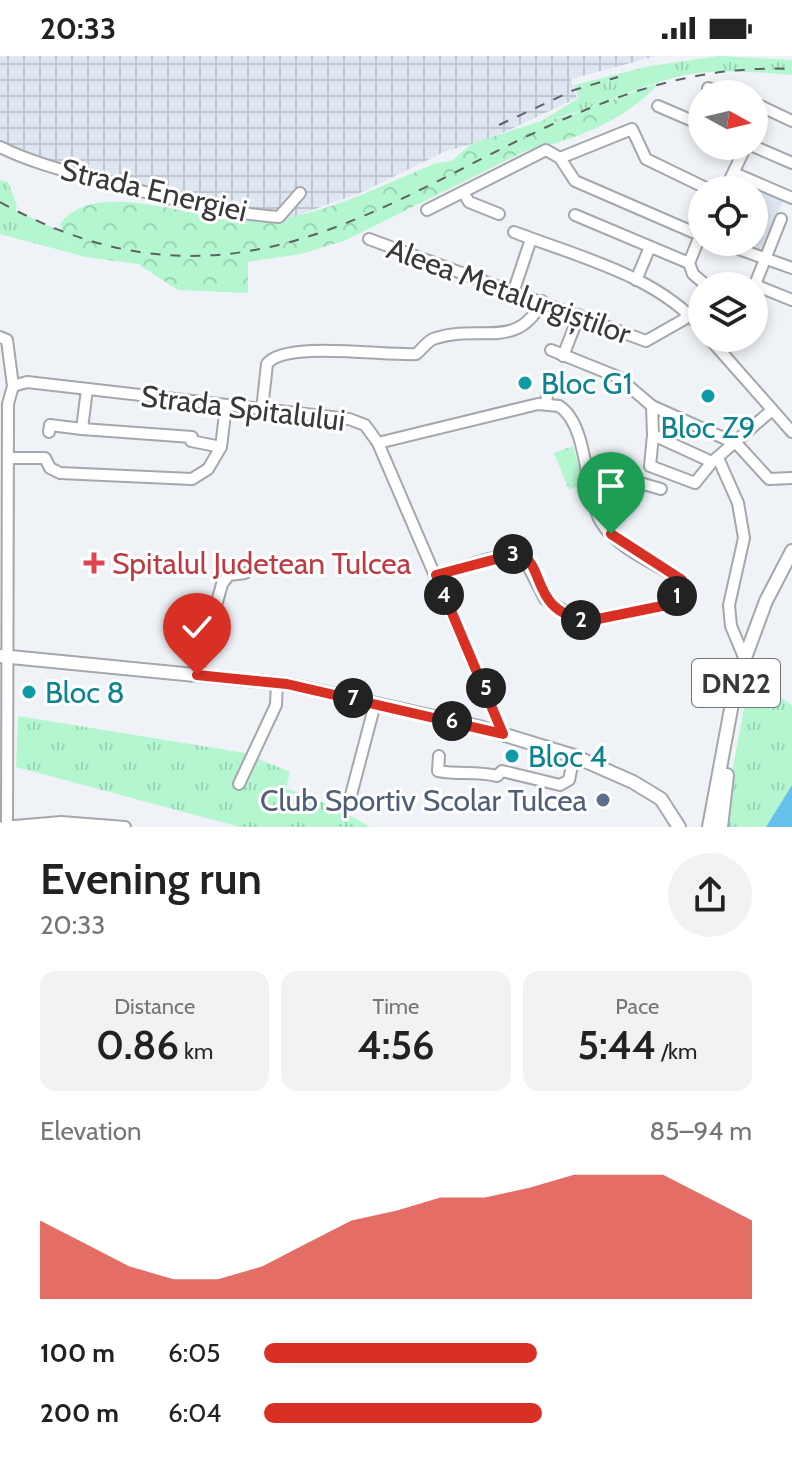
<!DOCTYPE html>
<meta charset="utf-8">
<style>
body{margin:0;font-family:Cabin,sans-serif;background:#f2f2f2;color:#222;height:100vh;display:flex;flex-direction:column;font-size:30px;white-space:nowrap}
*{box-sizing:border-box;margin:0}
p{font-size:26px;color:#767676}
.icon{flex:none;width:44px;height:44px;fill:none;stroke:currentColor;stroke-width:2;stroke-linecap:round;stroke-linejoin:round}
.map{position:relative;height:771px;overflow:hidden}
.drawer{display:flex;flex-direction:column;background:#fff;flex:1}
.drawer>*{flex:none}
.needle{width:52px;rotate:98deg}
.buttons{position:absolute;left:688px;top:24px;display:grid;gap:16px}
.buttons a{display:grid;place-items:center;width:80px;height:80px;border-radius:50%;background:#fff;box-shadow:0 4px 12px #0003;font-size:40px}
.pin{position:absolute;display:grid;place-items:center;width:68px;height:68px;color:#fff;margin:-82px -34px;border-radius:50% 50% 50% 0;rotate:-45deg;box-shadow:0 0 8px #0007}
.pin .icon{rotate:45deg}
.km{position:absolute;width:40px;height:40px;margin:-20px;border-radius:50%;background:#222;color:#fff;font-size:22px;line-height:40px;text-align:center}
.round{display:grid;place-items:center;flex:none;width:84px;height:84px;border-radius:42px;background:#f2f2f2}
.head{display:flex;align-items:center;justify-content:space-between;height:136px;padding:0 40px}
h1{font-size:44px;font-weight:600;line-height:60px}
.figures{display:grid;grid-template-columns:repeat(3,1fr);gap:12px;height:136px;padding:8px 40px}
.figures div{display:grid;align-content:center;border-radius:16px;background:#f2f2f2;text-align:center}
.figures b{font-size:40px;font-weight:600}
.figures small{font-size:22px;font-weight:400}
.figures p{font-size:22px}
.chart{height:224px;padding:16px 40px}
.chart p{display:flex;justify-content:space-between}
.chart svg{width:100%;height:144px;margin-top:8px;fill:#d93025;opacity:.7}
ul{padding:0 40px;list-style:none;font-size:26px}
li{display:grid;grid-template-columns:128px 96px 1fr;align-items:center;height:60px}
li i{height:20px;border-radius:10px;background:#d93025}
.status{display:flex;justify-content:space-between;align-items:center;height:56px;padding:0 40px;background:#fff;direction:ltr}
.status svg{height:22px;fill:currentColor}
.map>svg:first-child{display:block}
.built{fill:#dee6f1}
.industrial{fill:url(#industrial-grid)}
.grass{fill:url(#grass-tufts)}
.forest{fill:url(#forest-crowns)}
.water{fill:#65c1ec}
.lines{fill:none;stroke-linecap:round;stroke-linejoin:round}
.minor-casing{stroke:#a4a7ab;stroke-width:14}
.major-casing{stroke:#a4a7ab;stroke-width:16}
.minor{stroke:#fff;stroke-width:10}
.major{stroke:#fff;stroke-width:12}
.rail{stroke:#5f6263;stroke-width:2;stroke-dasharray:10 10;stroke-linecap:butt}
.route-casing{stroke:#fff;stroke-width:16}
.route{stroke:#d93025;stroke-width:10}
.culture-dot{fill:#0f9aa8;stroke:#fff;stroke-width:3}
.health-dot{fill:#e0444e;stroke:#fff;stroke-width:3}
.service-dot{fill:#5c6f8a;stroke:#fff;stroke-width:3}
.labels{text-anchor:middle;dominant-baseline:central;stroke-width:6;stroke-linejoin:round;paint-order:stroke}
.shield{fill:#fff;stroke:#737475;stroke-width:2}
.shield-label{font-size:28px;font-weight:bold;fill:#37393a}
.street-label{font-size:30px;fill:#37393a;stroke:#fff}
.culture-label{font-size:30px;fill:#0d838f;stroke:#fff;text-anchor:start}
.health-label{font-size:30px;fill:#be3a42;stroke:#fff;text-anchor:start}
.service-label{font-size:30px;fill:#4e5e75;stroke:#fff;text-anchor:end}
</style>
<div class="status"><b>20:33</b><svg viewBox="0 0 49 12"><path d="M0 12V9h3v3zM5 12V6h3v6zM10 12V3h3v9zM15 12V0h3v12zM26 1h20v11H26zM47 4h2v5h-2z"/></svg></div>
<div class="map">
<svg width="792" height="771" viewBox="0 0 792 771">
<defs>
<pattern id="industrial-grid" width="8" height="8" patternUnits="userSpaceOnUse" patternTransform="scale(2)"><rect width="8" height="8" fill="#dee6f1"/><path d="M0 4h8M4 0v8" fill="none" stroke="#bfc6cf"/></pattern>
<pattern id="grass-tufts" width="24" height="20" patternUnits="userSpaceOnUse" patternTransform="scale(2)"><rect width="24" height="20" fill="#b4f6d0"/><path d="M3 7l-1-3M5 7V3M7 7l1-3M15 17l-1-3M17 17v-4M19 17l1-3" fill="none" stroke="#9bd4b3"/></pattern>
<pattern id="forest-crowns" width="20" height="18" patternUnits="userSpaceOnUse" patternTransform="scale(2)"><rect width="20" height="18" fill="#b4f6d0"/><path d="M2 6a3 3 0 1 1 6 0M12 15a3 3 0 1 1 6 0" fill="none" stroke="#9bd4b3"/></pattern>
</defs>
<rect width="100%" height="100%" fill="#eff3f7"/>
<!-- built -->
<path class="built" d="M741 127 783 145 761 196 737 186H754V134H738Z"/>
<!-- industrial -->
<path class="industrial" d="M0 0H656L571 23 577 42 492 82 444 96 360 137 284 164 168 147 21 107 0 96Z"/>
<!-- grass -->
<g class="grass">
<path d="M719 0 792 4V19C754 16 713 12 676 21 630 33 588 57 541 65L579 42 574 29 650 10Z"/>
<path d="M0 124 8 126 17 150 15 154 62 176 65 188 86 201 0 178Z"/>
<path d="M573 390 584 428 569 434 554 397Z"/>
<path d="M750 621 792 649V729L766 771H727L730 727Z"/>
<path d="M18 660 245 697 290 716 286 732 337 752 370 771H240L16 711Z"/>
</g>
<!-- forest -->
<path class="forest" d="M659 27C625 65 575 84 525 95L346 184 301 198 248 206V237L178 234 138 208 86 201 65 188 60 168C94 121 194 163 242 165 309 168 375 132 436 107L452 105 471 88 541 65 568 60Z"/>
<!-- water -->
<path class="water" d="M792 729V771H766Z"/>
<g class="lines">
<defs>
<g id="minor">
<path d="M708 32 727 38"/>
<path d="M754 47 792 65"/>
<path d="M658 50 702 69"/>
<path d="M754 69 762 51"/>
<path d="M753 90 792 107"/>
<path d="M0 91C34 108 74 117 111 127 166 142 222 157 279 161L300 137"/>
<path d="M560 102 632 73 646 103 710 134"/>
<path d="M734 117 792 142"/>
<path d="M725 134 746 90"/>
<path d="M463 136 469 146 499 158"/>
<path d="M427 154 546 94 560 102 575 125 702 180"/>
<path d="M575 159 689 207"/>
<path d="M702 175 689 207 693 218 707 230"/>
<path d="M514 176C576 200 659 220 702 273"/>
<path d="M369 183 646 285 683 264 702 247"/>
<path d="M719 186 792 212"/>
<path d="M636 224 650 191"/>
<path d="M755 229 792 244"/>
<path d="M754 231 781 163"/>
<path d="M514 234 531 183"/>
<path d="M0 281 7 284 13 330 8 348 7 771"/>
<path d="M709 282 792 376"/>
<path d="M551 294 618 321 652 350 653 379"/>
<path d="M563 300 579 259"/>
<path d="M13 330 27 326 349 363 365 369 378 387 503 678"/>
<path d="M546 347 549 325 554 324"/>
<path d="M652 350 737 388 769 423 792 422"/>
<path d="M262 354 267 308C284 284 385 300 416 298 423 293 427 284 436 282 480 268 518 295 542 245"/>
<path d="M82 373 192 381 191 385 221 391 226 350"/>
<path d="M49 376 50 369 82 373 87 333"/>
<path d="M378 387 538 348 559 350C589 369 584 437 601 466 616 492 657 509 682 524L679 537 669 549 588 565 577 563 545 543 522 498 489 503 436 519"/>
<path d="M10 402H45L50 412 60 417 192 423 208 413 221 391"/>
<path d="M718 402 738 447 744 482 729 549 731 570 744 601"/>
<path d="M712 406 653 379 650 410 695 427 712 406 772 354"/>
<path d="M591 429 640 427 661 433"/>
<path d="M197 619 222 528 229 519 245 517"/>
<path d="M439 700 438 715C459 719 476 715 497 720L502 715 560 729 569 724 574 700"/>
<path d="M239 728 276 649 277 626"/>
<path d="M351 739 375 648"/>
<path d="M3 771 61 766 125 771"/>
</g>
<g id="major">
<path d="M0 600 287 628 479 671 574 700 633 726 661 743 679 771"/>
<path d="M709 771 736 626 766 545 792 495"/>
<path d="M721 771 727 719"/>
</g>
</defs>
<!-- minor casing -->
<use href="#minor" class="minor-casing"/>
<!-- major casing -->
<use href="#major" class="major-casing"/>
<!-- minor -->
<use href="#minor" class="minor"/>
<!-- major -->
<use href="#major" class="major"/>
<!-- rail -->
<g class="rail">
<path d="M499 69 574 34 618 21"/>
<path d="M0 146C322 325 491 0 792 13"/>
</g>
</g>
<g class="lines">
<defs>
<path id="route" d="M197 619 287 628 503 678 436 519 519 497C547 510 529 555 588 565L662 550 675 544 682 524 611 478"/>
</defs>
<!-- route casing -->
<use href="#route" class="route-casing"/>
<!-- route -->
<use href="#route" class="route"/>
</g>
<!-- markers -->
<g class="culture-dot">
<circle cx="525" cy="327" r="8"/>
<circle cx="708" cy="340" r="8"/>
<circle cx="29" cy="636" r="8"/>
<circle cx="512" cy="700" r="8"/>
</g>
<path class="health-dot" d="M90 495h8v8h8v8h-8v8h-8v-8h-8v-8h8z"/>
<circle class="service-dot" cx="603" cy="744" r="8"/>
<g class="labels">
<!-- shield labels -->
<rect class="shield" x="692" y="603" width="88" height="48" rx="6"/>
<g class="shield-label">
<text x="736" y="627">DN22</text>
</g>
<!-- street labels -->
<g class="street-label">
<text transform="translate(154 134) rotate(13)">Strada Energiei</text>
<text transform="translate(509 235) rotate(20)">Aleea Metalurgiștilor</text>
<text transform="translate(243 352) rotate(7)">Strada Spitalului</text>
</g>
<!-- culture labels -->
<g class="culture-label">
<text x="541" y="327">Bloc G1</text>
<text x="708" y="371" text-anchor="middle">Bloc Z9</text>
<text x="45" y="636">Bloc 8</text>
<text x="528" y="700">Bloc 4</text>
</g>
<!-- health labels -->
<g class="health-label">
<text x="112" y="507">Spitalul Judetean Tulcea</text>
</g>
<!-- service labels -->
<g class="service-label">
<text x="587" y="744">Club Sportiv Scolar Tulcea</text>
</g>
</g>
</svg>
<div class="buttons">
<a><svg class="needle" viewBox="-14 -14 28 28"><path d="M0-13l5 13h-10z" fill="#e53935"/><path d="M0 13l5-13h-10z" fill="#767676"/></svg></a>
<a><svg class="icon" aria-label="locate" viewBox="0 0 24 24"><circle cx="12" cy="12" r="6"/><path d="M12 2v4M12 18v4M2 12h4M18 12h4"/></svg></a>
<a><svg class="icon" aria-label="layers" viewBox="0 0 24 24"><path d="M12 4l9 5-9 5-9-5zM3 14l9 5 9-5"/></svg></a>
</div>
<div class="pin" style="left:611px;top:478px;background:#1e9e55"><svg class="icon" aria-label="arrive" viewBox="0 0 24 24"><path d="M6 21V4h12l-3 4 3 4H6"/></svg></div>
<div class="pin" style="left:197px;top:619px;background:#d93025"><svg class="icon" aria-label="check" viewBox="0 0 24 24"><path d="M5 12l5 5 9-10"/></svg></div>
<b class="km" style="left:677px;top:540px">1</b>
<b class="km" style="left:581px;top:564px">2</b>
<b class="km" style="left:513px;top:498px">3</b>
<b class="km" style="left:444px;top:539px">4</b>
<b class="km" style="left:486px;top:632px">5</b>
<b class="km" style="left:452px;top:665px">6</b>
<b class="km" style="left:353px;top:642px">7</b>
</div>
<section class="drawer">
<div class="head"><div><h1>Evening run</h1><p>20:33</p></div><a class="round"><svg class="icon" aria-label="share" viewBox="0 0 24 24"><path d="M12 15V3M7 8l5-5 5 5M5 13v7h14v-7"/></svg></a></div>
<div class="figures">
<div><p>Distance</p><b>0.86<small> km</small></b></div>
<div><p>Time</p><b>4:56</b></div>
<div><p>Pace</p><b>5:44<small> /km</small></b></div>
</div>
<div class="chart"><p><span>Elevation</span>85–94 m</p>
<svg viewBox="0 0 160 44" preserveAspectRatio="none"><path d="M0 44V20L10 27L20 34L30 38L40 38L50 34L60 27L70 20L80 17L90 13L100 13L110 10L120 6L130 6L140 6L150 13L160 20V44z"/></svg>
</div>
<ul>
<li><b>100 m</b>6:05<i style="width:56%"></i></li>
<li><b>200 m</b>6:04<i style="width:57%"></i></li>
</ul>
</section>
